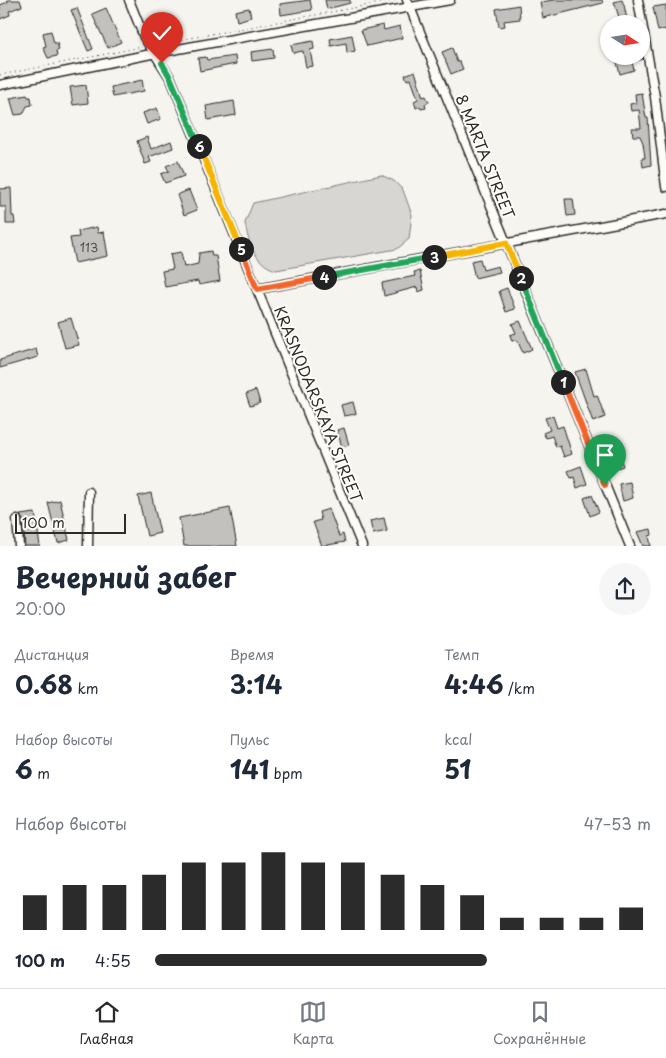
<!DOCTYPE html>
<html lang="ru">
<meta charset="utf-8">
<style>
body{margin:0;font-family:"Playpen Sans",sans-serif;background:#f6f6f7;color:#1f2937;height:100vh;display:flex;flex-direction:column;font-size:19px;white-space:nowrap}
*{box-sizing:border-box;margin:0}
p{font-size:16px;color:#747a83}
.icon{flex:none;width:28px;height:28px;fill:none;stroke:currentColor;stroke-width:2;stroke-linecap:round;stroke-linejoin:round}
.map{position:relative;height:546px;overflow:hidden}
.panel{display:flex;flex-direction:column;background:#fff;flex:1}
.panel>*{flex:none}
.needle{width:32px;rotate:102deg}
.buttons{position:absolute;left:600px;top:15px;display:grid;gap:10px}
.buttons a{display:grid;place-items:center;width:50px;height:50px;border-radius:50%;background:#fff;box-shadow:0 1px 4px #0004;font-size:25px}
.scale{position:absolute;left:15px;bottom:12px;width:111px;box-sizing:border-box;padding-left:5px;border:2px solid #2b2b2b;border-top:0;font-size:14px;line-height:18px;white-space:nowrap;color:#2b2b2b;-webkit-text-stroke:4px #fdfcf7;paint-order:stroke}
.pin{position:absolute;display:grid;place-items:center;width:42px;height:42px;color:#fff;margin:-51px -21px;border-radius:50% 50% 50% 0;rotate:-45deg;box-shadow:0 0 5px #0007}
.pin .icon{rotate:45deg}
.km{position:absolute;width:25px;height:25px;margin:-12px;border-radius:50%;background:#222;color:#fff;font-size:14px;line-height:25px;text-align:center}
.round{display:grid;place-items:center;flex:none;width:52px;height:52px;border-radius:26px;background:#f6f6f7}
.overview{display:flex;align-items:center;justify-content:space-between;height:85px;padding:0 15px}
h1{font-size:28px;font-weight:700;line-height:38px}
.figures{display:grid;grid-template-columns:repeat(3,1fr);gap:8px;height:85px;padding:5px 15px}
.figures div{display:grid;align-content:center}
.figures b{font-size:25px;font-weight:700}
.figures small{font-size:14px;font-weight:400}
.figures p{font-size:14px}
.chart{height:140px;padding:10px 15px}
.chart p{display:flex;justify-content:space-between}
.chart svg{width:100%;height:90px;margin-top:5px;stroke:#2b2b2b;stroke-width:6}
ul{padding:0 15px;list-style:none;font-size:16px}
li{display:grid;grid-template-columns:80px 60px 1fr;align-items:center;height:38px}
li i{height:12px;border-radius:6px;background:#2b2b2b}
.tabs{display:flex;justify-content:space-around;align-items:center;height:70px;border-top:1px solid #e0e1e3;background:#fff;font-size:14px;color:#747a83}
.tabs a{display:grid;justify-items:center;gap:2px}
.tabs .selected{color:#2b2b2b}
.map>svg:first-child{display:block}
.green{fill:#d7d6d2;stroke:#81807e}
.building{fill:#c2c1be;stroke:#2b2b2b}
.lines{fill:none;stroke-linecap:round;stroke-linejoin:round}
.minor-casing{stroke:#2b2b2b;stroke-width:11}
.path{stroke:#2b2b2b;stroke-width:1;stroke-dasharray:1 4;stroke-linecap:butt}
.minor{stroke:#fdfcf7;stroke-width:8}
.split-1-casing{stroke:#fff;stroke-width:10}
.split-2-casing{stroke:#fff;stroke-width:10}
.split-3-casing{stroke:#fff;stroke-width:10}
.split-4-casing{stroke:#fff;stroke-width:10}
.split-5-casing{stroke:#fff;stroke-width:10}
.split-6-casing{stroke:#fff;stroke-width:10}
.split-7-casing{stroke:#fff;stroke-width:10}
.split-1{stroke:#f0652b;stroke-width:6}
.split-2{stroke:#22a559;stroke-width:6}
.split-3{stroke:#f5b400;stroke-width:6}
.split-4{stroke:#22a559;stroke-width:6}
.split-5{stroke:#f0652b;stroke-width:6}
.split-6{stroke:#f5b400;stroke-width:6}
.split-7{stroke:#22a559;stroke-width:6}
.labels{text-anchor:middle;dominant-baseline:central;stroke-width:4;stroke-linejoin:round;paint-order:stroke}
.number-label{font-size:12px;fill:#515050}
.street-label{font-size:15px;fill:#2b2b2b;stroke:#fdfcf7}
</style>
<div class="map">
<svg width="666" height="546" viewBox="0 0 666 546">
<rect width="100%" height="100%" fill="#f5f4ef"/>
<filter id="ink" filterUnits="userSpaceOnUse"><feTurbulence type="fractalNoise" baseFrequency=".02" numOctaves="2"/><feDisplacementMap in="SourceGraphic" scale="10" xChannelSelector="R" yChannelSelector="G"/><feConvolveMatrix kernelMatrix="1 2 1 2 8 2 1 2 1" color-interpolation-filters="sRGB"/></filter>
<g filter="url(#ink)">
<!-- green -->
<path class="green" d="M381 175 394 181 403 190 412 215 409 239 397 249 276 270C255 264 248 242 245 223L253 203Z"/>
<!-- building -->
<g class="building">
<path d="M7 0H20L22 6 9 11 10 15 0 19V5L8 2Z"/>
<path d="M310 0 312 10 281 15 280 4Z"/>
<path d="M325 0H350V3L327 9Z"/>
<path d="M554 0H602L603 3 543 18 540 2Z"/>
<path d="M622 0 624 5 628 24H618L617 18 619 17 614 2Z"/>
<path d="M519 5 520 19 504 21 505 26 499 27 496 9Z"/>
<path d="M666 5V29L658 31 653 7Z"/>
<path d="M77 8 93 49 88 51 71 10Z"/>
<path d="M106 8 121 42 108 48 92 14Z"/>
<path d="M249 8 251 17 237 21 235 11Z"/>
<path d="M383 25 384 30 400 26 402 38 367 46 361 30Z"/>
<path d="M51 31 54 43H57L59 50 56 51 57 56 48 58 43 47 46 46 43 33Z"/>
<path d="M352 35 355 51 347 53 346 43 331 46 330 39Z"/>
<path d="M313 41 314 49 310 50 313 66 306 67 303 51 293 53 291 45Z"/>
<path d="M452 48 457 62H460L463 69 451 74 442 52Z"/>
<path d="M273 49 274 58 252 61 251 52Z"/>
<path d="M235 56 236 64 200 71 198 58 206 57 207 60Z"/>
<path d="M630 56H642L643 59 632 62 634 70 620 74 616 59Z"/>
<path d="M415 71 423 97 426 96 429 102 425 104 426 108 421 109 420 106 416 108 414 101 418 99 411 79 407 80 405 75Z"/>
<path d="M142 80 144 91 113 97 111 87Z"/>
<path d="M86 85 88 103 73 105 70 87Z"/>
<path d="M642 93 646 118H648L651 165 643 167 642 158H645L643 143 640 136H633L632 128H641L639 110 631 111 630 104 636 103 635 94Z"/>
<path d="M27 95 28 97H31L32 105 27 106 23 114 15 115 10 98Z"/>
<path d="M234 101 236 115 208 120 206 106Z"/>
<path d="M157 108 161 119 147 124 143 113Z"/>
<path d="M147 137 151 149 171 141 173 148 149 157 151 162 145 164 137 141Z"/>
<path d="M178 161 184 176 165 183 161 174 169 171 166 166Z"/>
<path d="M11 188 12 216H14L15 224H6V207H0V189Z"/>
<path d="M189 190 197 210 184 215 177 195Z"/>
<path d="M565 199H573L575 215 567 216Z"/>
<path d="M97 227 98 233 104 232 108 256 75 263 70 238 79 237 78 231Z"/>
<path d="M211 251 212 256H216L220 281 199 285 198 281 165 287 162 271 173 269 170 254 181 252 184 267 198 264 199 253Z"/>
<path d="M480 259 483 270 498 266 500 272 475 278 471 261Z"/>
<path d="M420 271 424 290 418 292 417 287 384 296 382 283 415 276 414 272Z"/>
<path d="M507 288 515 309 506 312 499 291Z"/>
<path d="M71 318 79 345 65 348 58 322Z"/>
<path d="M520 321 532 349 523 353 517 340 512 341 510 335 516 333 512 324Z"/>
<path d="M36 349 38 357 0 368V360Z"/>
<path d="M586 369 594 396 597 395 605 417 593 422 575 372Z"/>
<path d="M256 390 260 403 250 406 246 394Z"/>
<path d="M353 402 356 414 344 416 341 405Z"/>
<path d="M553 416 557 428 563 426 572 454 564 457 560 446 556 447 552 436 546 438 543 433 550 430 545 418Z"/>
<path d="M344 428 349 445 342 447 337 430Z"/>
<path d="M616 445 623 466 612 470 604 449Z"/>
<path d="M581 466 587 484 577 488 574 477 571 478 568 471Z"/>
<path d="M630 482 633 498 623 501 619 484Z"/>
<path d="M151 493 160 533 147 536 138 496Z"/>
<path d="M592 495 599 512 590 516 584 498Z"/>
<path d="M60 500 69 540 58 543 48 503Z"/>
<path d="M230 508 237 546H184L179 518Z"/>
<path d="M329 509 339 536 343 534 345 542 322 546 313 522 321 520 319 512Z"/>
<path d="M35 513 40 546H25L23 520 20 515Z"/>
<path d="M384 518 387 531 373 534 370 521Z"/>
<path d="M651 529 652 535 649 536 651 546H643L637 532Z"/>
</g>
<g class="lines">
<defs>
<g id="minor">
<path d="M129 0 144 37 171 79 362 546"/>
<path d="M407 0 630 546"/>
<path d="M638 0 655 97 666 187"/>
<path d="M0 85 156 53 450 0"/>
<path d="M257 289 666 214"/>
<path d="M17 520 19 546"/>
<path d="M88 546 89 492"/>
</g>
</defs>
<!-- minor casing -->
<use href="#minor" class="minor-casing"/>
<!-- path -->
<g class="path">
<path d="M158 44 396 0"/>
<path d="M0 75 142 47"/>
</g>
<!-- minor -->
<use href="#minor" class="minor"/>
</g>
</g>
<g class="lines" filter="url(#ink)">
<defs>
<path id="split-1" d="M563 382 605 485"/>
<path id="split-2" d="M521 278 563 382"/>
<path id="split-3" d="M434 257 506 243 521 278"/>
<path id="split-4" d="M324 277 434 257"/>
<path id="split-5" d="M241 249 257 289 324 277"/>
<path id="split-6" d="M199 146 241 249"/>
<path id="split-7" d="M162 63 171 79 199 146"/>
</defs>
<!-- split-1 casing -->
<use href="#split-1" class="split-1-casing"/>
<!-- split-2 casing -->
<use href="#split-2" class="split-2-casing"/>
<!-- split-3 casing -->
<use href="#split-3" class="split-3-casing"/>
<!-- split-4 casing -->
<use href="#split-4" class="split-4-casing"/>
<!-- split-5 casing -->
<use href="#split-5" class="split-5-casing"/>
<!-- split-6 casing -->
<use href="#split-6" class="split-6-casing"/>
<!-- split-7 casing -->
<use href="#split-7" class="split-7-casing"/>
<!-- split-1 -->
<use href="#split-1" class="split-1"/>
<!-- split-2 -->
<use href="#split-2" class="split-2"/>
<!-- split-3 -->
<use href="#split-3" class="split-3"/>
<!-- split-4 -->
<use href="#split-4" class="split-4"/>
<!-- split-5 -->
<use href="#split-5" class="split-5"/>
<!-- split-6 -->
<use href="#split-6" class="split-6"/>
<!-- split-7 -->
<use href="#split-7" class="split-7"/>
</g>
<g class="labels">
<!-- number labels -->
<g class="number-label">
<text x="89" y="247">113</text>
</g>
<!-- street labels -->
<g class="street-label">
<text transform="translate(486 156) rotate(68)">8 MARTA STREET</text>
<text transform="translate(319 404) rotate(68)">KRASNODARSKAYA STREET</text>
</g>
</g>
</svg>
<div class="buttons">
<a><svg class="needle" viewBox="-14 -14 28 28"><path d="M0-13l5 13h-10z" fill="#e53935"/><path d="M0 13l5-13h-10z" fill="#747a83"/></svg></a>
</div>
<div class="scale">100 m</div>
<div class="pin" style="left:605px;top:485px;background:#1e9e55"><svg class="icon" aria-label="arrive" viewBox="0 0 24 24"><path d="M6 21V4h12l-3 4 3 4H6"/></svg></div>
<div class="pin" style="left:162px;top:63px;background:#d93025"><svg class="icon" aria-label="check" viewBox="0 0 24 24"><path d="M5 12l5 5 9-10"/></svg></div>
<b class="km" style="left:563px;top:382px">1</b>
<b class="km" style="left:521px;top:278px">2</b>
<b class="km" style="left:434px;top:257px">3</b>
<b class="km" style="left:324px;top:277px">4</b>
<b class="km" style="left:241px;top:249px">5</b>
<b class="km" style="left:199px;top:146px">6</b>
</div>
<section class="panel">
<div class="overview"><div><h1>Вечерний забег</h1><p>20:00</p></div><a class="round"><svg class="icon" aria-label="share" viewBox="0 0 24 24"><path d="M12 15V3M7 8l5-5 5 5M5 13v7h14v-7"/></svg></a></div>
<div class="figures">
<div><p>Дистанция</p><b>0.68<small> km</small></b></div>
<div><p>Время</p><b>3:14</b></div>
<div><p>Темп</p><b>4:46<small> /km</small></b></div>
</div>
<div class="figures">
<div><p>Набор высоты</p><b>6<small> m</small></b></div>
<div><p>Пульс</p><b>141<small> bpm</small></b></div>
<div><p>kcal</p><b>51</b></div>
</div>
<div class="chart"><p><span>Набор высоты</span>47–53 m</p>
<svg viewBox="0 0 160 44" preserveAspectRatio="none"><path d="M5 44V27M15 44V22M25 44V22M35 44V17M45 44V11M55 44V11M65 44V6M75 44V11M85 44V11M95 44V17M105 44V22M115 44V27M125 44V38M135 44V38M145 44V38M155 44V33"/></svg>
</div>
<ul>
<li><b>100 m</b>4:55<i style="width:67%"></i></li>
</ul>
</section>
<nav class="tabs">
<a class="selected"><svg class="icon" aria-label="home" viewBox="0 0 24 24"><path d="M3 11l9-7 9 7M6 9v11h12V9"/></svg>Главная</a>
<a><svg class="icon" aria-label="map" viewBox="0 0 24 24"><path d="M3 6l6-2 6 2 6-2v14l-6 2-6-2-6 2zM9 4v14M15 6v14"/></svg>Карта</a>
<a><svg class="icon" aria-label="saved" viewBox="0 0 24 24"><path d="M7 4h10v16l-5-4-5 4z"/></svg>Сохранённые</a>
</nav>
